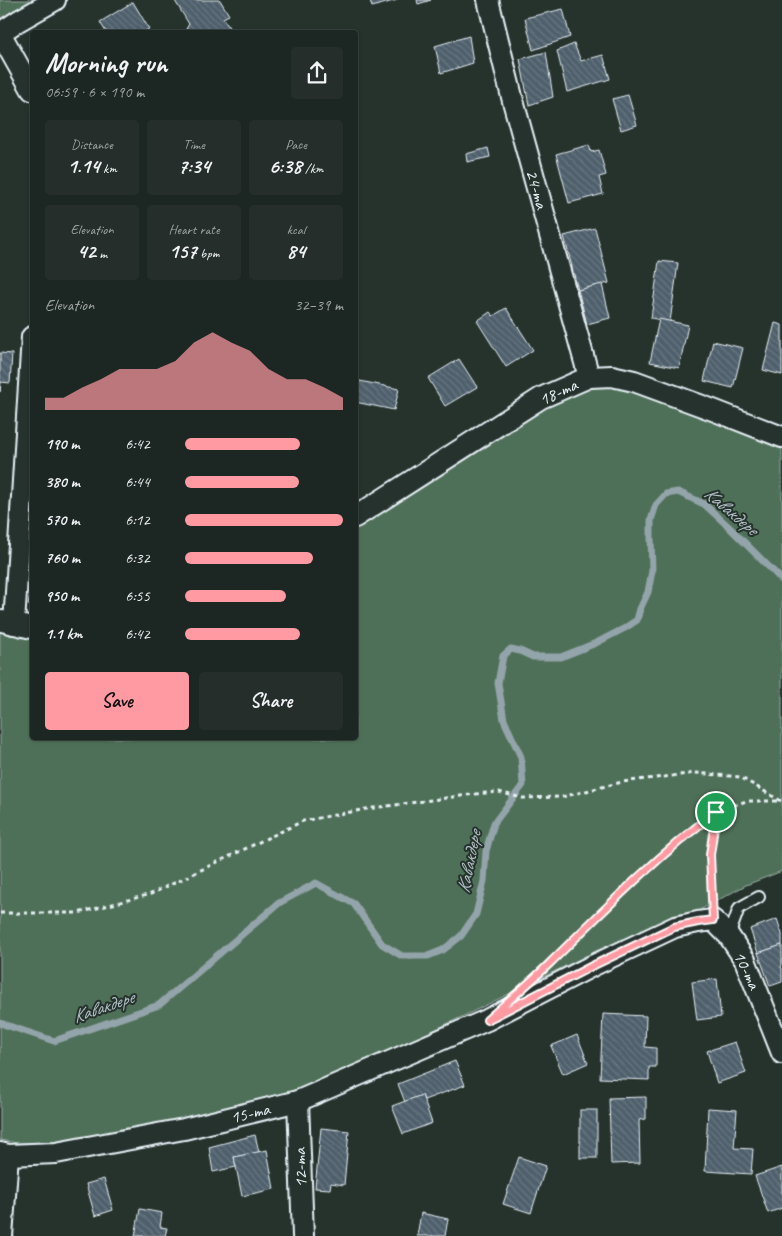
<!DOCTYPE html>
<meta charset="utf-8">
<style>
body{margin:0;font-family:Caveat,sans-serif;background:#252e2a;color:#f1f3f6;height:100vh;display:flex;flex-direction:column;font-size:19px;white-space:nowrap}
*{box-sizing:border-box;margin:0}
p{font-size:16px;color:#a0a5a5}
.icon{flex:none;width:28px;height:28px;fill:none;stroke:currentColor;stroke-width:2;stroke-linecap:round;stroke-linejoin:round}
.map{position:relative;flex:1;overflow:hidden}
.panel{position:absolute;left:30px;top:30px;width:328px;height:710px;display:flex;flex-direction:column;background:#1c2622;border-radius:5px;box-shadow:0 1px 4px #0004,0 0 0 1px #3a4340}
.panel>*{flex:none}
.pin{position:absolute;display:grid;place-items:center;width:42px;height:42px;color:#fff;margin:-21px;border:2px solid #fff;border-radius:50%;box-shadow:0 1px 5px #0007}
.round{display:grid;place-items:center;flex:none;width:52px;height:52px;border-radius:5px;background:#252e2a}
.headline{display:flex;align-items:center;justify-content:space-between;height:85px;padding:0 15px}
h1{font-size:28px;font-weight:700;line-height:38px}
.metrics{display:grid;grid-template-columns:repeat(3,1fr);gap:8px;height:85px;padding:5px 15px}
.metrics div{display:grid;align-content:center;border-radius:5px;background:#252e2a;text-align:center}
.metrics b{font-size:21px;font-weight:700}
.metrics small{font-size:14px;font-weight:400}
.metrics p{font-size:14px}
.chart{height:140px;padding:10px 15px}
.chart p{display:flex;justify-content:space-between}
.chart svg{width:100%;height:90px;margin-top:5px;fill:#ff9aa2;opacity:.7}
.primary-button{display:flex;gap:10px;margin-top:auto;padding:10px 15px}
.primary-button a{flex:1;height:58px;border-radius:5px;background:#ff9aa2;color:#111;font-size:20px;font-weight:700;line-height:58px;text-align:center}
.primary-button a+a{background:#252e2a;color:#f1f3f6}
ul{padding:0 15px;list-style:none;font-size:16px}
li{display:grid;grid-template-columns:80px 60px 1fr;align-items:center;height:38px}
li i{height:12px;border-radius:6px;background:#ff9aa2}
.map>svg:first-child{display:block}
.grass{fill:#506f58;stroke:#9cb0a8}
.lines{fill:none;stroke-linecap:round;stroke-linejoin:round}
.stream{stroke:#93a4ab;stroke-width:7}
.building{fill:url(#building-back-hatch);stroke:#e8f1f8}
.lane-casing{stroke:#e8f1f8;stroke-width:14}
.street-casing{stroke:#e8f1f8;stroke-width:24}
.path{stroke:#e8f1f8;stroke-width:3;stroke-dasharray:4 4;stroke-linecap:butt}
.lane{stroke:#26332d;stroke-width:10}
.street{stroke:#26332d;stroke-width:20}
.route-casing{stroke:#fff;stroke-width:10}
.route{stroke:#ff9aa2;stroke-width:6}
.labels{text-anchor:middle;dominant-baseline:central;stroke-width:4;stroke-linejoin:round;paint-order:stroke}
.street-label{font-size:18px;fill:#e8f1f8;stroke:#26332d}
.water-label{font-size:19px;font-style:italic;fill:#b0bec5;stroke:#26332d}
</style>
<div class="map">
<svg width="782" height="1236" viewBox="0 0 782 1236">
<defs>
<pattern id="building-back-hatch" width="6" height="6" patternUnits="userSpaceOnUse" patternTransform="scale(1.25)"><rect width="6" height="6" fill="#4f606c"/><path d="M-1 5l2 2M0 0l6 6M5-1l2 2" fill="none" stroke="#687782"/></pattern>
</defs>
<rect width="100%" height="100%" fill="#26332d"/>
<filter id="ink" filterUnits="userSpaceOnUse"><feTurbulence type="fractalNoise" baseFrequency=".02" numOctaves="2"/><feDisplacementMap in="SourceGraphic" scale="10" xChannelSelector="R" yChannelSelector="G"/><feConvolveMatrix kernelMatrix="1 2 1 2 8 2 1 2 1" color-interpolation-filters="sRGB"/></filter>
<g filter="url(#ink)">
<!-- grass -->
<g class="grass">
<path d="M0 0H56L0 32Z"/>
<path d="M603 385 643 391 782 447V871L746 885 696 912 598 950 472 1012 300 1093 183 1124 57 1142 17 1143 0 1140V627L32 634V738H355V528L512 426 568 396Z"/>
</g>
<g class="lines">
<!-- stream -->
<path class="stream" d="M0 1023 54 1041 159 1005 279 903 316 883 354 904 382 944 402 956H428L443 950 461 936 476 914 484 881 486 851 494 823 523 785 521 757 504 720 498 683 503 656 511 649 520 651 533 657H561L596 643 625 628 637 620 640 609 648 592 652 571 651 538V520L656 505 666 494 678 492 704 504 728 526 782 580"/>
</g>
<!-- building -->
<g class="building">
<path d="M177 0H220L229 15 223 18 232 32H188L186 29 189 24 175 1Z"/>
<path d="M370 0H397L372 7Z"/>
<path d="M417 0H431L418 4Z"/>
<path d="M133 2 149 29 143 32H106L100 22Z"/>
<path d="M563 9 570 37 533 50 525 18Z"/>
<path d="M469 36 473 63 441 73 435 46Z"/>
<path d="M574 44 581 61 603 55 610 79 567 92 557 51Z"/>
<path d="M546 52 553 97 529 105 520 59Z"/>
<path d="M628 95 637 125 621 130 612 99Z"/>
<path d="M589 145 591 152 599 150 606 175 599 177 603 194 569 203 556 154Z"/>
<path d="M488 148 490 157 467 162 466 154Z"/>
<path d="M595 228 609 283 578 290 564 236Z"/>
<path d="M659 261 678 263 670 322 651 318Z"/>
<path d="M602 284 610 318 587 324 578 290Z"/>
<path d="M506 308 533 350 506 367 477 321 490 312 493 316Z"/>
<path d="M659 319 688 325 679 368 650 362Z"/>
<path d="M775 323 782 325V375L763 370Z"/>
<path d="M713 341 743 348 733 388 704 381Z"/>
<path d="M0 353 12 354 10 383 1 382 0 392Z"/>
<path d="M459 359 477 387 445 406 428 378Z"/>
<path d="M355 380 399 389 394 410 355 402Z"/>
<path d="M32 585V606L28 605Z"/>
<path d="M777 919 782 934V945L758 953 750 929Z"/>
<path d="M782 945V965L781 966 782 969V982L770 986 758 953Z"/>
<path d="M717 979 721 1017 697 1020 692 982Z"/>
<path d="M603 1014 646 1016 645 1047 656 1048V1067H649V1080L600 1078Z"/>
<path d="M577 1035 588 1063 563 1074 551 1046Z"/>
<path d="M735 1042 746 1073 717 1083 707 1051Z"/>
<path d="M455 1061 465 1085 424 1100 422 1095 405 1102 398 1084Z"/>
<path d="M422 1095 432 1123 403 1134 392 1106Z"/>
<path d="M646 1097V1119L639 1120 640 1163 611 1164 609 1098Z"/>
<path d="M708 1108 737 1110 734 1148 753 1149 751 1174 705 1171Z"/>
<rect x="580" y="1110" width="17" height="48"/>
<path d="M321 1128 349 1131 344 1185 331 1183 330 1189 315 1188Z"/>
<path d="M255 1135 259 1152 234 1157 236 1167 213 1172 209 1147Z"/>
<path d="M267 1150 274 1189 242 1196 234 1157Z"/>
<path d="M519 1157 546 1166 531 1213 503 1204Z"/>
<path d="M782 1167V1208L768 1213 755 1176Z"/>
<path d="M104 1179 113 1210 95 1216 86 1184Z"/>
<path d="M140 1209 162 1213 160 1227 167 1228 165 1236H135Z"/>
<path d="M421 1213 448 1219 445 1236H417Z"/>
</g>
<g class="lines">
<defs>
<path id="lane" d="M729 936 739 908 759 897"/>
<g id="street">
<path d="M488 0 513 101 589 377"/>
<path d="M0 33 32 90"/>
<path d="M0 33 18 21 55 0"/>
<path d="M355 517 541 398 589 377 612 376 634 381 713 410 782 437"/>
<path d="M2 621 32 628"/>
<path d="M14 624 32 337"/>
<path d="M298 1101 303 1236"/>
<path d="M0 1153 8 1155 56 1153 184 1129 298 1101 487 1020 592 966 675 927 698 922 713 920 729 936 745 960 782 1053"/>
<path d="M2 1236 8 1155"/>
</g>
</defs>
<!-- lane casing -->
<use href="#lane" class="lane-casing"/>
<!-- street casing -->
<use href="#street" class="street-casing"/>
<!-- path -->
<g class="path">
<path d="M712 899 710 855 716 813"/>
<path d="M0 913H78L151 894 303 821 366 809 475 794 499 792 522 798 562 797 622 782 696 773 740 777 781 801"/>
<path d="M552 960 591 922 689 833 716 812 746 801H779"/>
</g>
<!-- lane -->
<use href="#lane" class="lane"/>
<!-- street -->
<use href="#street" class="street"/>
</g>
</g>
<g class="lines" filter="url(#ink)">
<defs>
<path id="route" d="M716 812 710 855 713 920 698 922 674 927 592 966 487 1020C508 1001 530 983 550 963 603 911 656 857 716 812Z"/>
</defs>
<!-- route casing -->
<use href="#route" class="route-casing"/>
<!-- route -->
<use href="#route" class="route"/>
</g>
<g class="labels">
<!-- street labels -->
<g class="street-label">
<text transform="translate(537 189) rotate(74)">24-та</text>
<text transform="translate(558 392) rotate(-26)">18-та</text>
<text transform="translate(747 970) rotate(64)">10-та</text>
<text transform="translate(250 1113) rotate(-14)">15-та</text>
<text transform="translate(300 1168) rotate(-92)">12-та</text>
</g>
<!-- water labels -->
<g class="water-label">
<text transform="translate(731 511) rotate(40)">Кавакдере</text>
<text transform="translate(469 862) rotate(-79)">Кавакдере</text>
<text transform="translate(103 1007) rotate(-19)">Кавакдере</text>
</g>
</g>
</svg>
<div class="pin" style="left:716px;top:812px;background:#1e9e55"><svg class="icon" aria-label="arrive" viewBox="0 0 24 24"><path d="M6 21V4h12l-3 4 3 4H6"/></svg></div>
<section class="panel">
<div class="headline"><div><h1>Morning run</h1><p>06:59 · 6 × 190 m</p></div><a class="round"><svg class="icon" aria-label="share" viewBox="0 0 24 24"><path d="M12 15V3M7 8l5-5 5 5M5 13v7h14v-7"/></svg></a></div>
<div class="metrics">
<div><p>Distance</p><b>1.14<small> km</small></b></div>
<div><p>Time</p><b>7:34</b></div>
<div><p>Pace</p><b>6:38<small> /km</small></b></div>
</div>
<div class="metrics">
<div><p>Elevation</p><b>42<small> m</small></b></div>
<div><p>Heart rate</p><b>157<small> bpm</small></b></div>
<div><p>kcal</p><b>84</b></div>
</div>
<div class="chart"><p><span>Elevation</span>32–39 m</p>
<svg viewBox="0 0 160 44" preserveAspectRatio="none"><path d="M0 44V38L10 38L20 33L30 29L40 24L50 24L60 24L70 20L80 11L90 6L100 11L110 15L120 24L130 29L140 29L150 33L160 38V44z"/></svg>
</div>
<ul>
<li><b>190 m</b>6:42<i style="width:73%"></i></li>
<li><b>380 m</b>6:44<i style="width:72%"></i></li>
<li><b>570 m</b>6:12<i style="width:100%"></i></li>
<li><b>760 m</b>6:32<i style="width:81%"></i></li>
<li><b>950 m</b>6:55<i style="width:64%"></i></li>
<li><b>1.1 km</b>6:42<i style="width:73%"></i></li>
</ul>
<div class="primary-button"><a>Save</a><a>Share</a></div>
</section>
</div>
